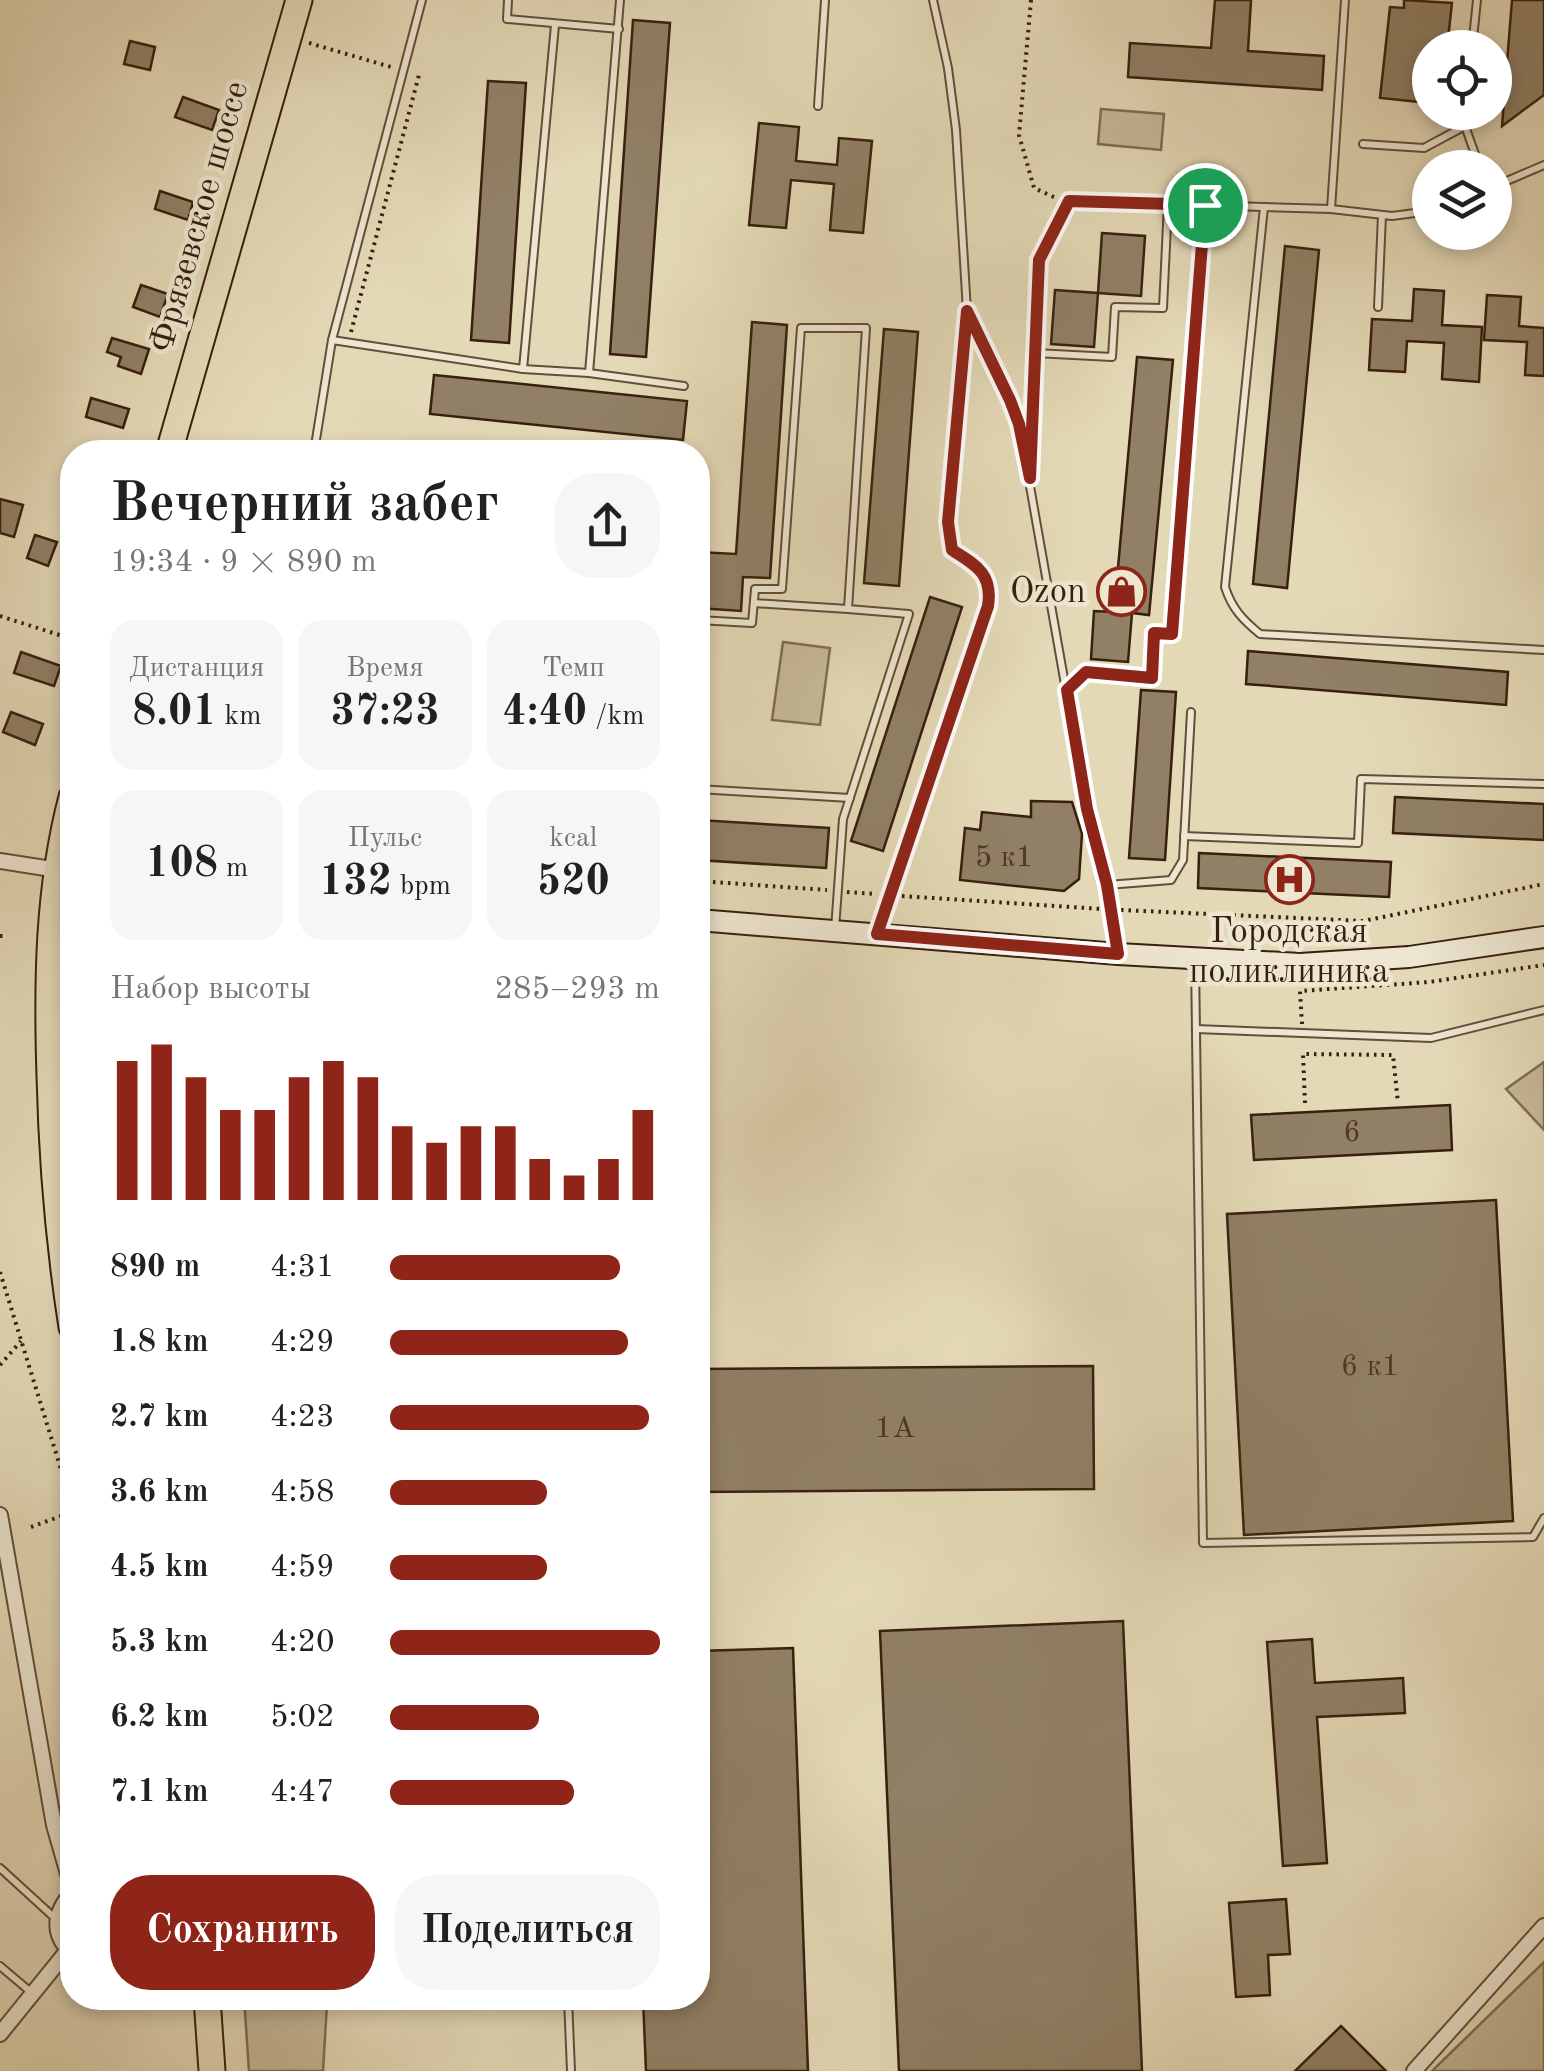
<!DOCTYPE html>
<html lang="ru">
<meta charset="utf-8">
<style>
body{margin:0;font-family:"Old Standard TT",serif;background:#f6f6f6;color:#202124;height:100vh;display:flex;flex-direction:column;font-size:38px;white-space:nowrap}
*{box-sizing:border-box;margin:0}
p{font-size:32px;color:#757577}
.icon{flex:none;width:55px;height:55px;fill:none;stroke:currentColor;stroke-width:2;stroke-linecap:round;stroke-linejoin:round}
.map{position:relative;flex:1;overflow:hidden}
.drawer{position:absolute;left:60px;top:440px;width:650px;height:1570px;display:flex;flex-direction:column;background:#fff;border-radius:40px;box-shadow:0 5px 15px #0003}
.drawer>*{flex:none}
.tools{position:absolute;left:1412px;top:30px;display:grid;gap:20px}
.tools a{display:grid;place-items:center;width:100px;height:100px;border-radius:50%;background:#fff;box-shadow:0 5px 15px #0003;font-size:50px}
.pin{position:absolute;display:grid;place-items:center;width:85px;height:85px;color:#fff;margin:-42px;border:5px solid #fff;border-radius:50%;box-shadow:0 2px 10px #0007}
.round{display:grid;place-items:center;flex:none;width:105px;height:105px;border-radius:40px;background:#f6f6f6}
.head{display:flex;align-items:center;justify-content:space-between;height:170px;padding:0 50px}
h1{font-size:55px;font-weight:800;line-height:75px}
.stats{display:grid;grid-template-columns:repeat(3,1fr);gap:15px;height:170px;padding:10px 50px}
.stats div{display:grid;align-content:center;border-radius:25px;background:#f6f6f6;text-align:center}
.stats b{font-size:42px;font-weight:800}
.stats small{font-size:28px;font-weight:400}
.stats p{font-size:28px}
.chart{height:280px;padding:20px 50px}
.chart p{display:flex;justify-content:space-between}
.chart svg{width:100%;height:180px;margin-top:10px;stroke:#8f2418;stroke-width:6}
.button{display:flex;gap:20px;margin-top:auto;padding:20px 50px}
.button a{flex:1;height:115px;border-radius:40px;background:#8f2418;color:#fff;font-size:40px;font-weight:800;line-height:115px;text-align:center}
.button a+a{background:#f6f6f6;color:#202124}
ul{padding:0 50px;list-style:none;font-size:32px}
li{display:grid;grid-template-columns:160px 120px 1fr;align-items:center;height:75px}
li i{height:25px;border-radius:12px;background:#8f2418}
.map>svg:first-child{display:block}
.green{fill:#c7b99a;stroke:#806c54;stroke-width:2.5}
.building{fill:#918066;stroke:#381f0e;stroke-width:2.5}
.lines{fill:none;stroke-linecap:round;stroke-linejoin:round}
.lane-casing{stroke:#634e38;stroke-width:10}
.street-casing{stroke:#634e38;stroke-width:18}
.secondary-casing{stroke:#381f0e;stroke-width:24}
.highway-casing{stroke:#381f0e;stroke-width:29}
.path{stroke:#381f0e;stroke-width:4;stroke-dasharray:2.5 5;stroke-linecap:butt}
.lane{stroke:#ede6d0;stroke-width:6}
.street{stroke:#ede6d0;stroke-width:14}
.secondary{stroke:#ede6d0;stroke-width:20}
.highway{stroke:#e4d9b7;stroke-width:25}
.route-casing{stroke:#fff;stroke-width:20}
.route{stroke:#8f2418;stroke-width:12}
.labels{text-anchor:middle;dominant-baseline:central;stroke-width:9;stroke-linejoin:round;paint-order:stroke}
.number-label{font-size:30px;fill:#4e3724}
.street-label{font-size:35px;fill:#381f0e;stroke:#ede6d0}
.poi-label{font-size:35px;fill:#381f0e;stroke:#ede6d0;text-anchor:end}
</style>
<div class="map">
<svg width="1544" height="2071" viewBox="0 0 1544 2071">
<rect width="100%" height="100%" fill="#e4d9b7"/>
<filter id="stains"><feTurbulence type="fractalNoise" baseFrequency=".002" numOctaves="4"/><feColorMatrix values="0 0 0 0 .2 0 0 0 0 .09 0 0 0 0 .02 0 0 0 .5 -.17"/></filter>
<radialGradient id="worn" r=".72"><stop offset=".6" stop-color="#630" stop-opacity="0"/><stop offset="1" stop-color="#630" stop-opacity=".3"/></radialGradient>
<!-- green -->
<g class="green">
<path d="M1101 109 1164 114 1161 150 1098 144Z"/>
<path d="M783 642 830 648 820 725 772 720Z"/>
<path d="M1544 1062V1130L1506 1089Z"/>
<path d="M1544 1962V2071H1432Z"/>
<path d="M244 1998H331L327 2004 323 2071H249Z"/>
</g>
<!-- building -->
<g class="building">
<path d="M1215 0H1251L1248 51 1324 56 1322 90 1128 77 1130 43 1211 48Z"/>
<path d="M1404 0 1452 3 1447 48H1430V103L1380 98 1390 7 1404 8Z"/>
<path d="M1512 0H1544V95L1502 126Z"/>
<path d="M633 20 670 23 646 357 610 354Z"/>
<path d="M130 41 155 47 150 70 124 64Z"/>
<path d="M488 81 526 83 509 343 471 340Z"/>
<path d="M183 97 219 110 212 130 175 117Z"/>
<path d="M759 123 799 127 796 161 837 165 839 138 872 141 863 233 830 230 834 184 791 180 786 228 749 225Z"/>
<path d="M160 191 193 202 188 220 155 209Z"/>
<path d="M1102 233 1145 236 1141 296 1098 293Z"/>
<path d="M1285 246 1319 250 1287 588 1253 584Z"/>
<path d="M141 285 168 294 160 317 133 307Z"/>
<path d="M1414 289 1444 291 1442 325 1482 327 1479 382 1442 379 1444 343 1407 341 1405 372 1369 370 1372 319 1412 321Z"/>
<path d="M1055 290 1098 293 1094 347 1051 344Z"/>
<path d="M1487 295 1521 297 1519 326 1544 328V376L1525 375 1527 342 1484 340Z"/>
<path d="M752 322 787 325 770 578 743 577 741 611 698 608 699 552 736 554Z"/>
<path d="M884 329 918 332 899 586 864 583Z"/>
<path d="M112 338 149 349 141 374 118 366 121 357 107 352Z"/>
<path d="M1137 357 1173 360 1149 615 1132 613 1128 662 1091 659 1094 611 1114 612Z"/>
<path d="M434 375 687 401 683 440 430 414Z"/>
<path d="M91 398 129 409 123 428 86 417Z"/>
<path d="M0 499 23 505 14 537 0 533Z"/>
<path d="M35 535 57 542 48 566 27 558Z"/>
<path d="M930 597 962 607 883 851 851 841Z"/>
<path d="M1248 651 1508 672 1506 705 1246 684Z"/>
<path d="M21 652 61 666 54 686 14 673Z"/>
<path d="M1141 690 1176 692 1165 860 1129 858Z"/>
<path d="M11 712 43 724 35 745 3 732Z"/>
<path d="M1395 797 1544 804V840L1393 833Z"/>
<path d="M1031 801 1072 802 1082 834 1079 879 1064 891 960 880 965 828 980 830 982 812 1031 817Z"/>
<path d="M698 820 829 828 826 868 698 860Z"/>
<path d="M1199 853 1391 862 1389 897 1198 888Z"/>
<path d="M1450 1105 1452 1150 1254 1160 1251 1115Z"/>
<path d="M1496 1200 1513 1521 1244 1535 1227 1214Z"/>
<path d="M1093 1366 1094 1489 698 1492V1369Z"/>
<path d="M1123 1621 1142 2071H899L880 1631Z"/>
<path d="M1312 1639 1315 1683 1403 1678 1405 1713 1317 1717 1327 1863 1283 1866 1267 1642Z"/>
<path d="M793 1648 808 2071H646L643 1998H698V1651Z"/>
<path d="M1286 1899 1290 1954 1268 1955 1270 1995 1236 1997 1229 1903Z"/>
<path d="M1341 2026 1386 2071H1295Z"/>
</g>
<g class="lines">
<defs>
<g id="lane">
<path d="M508 0 507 19 619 29"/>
<path d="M933 0 948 68 956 130 967 311 1019 424 1087 809 1107 885 1118 950"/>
<path d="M1472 48 1477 0"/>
<path d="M818 106 825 0"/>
<path d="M1465 126 1466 112"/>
<path d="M1363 144 1424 148 1465 126 1480 168"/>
<path d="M1495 186 1544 165"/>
<path d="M1264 207 1225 587C1232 609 1243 620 1260 634L1544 650"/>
<path d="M1331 209 1392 216 1430 211"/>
<path d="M1378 307 1382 215"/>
<path d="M332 340 523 369 589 373 684 386"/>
<path d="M1035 353 1112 357 1115 307 1163 308 1168 204"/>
<path d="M523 369 555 25"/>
<path d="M589 373 620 0"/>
<path d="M314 452 332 340 422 0"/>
<path d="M1030 465 1039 259 1069 201 1331 209 1345 0"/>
<path d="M754 603 848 609"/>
<path d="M698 620 752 623 755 589H782L801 328H866L848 609 909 614 843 819 835 929"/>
<path d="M1068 689 1086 673 1151 678 1154 633 1172 634 1205 205"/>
<path d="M698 789 850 798"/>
<path d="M1184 836 1358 843 1361 779 1544 784"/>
<path d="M1107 885 1171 880 1183 860 1191 712"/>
<path d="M879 928 988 606 991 589 978 566 952 550 948 522 967 313"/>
<path d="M1195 960 1203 1543 1533 1537 1544 1518"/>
<path d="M1196 1029 1431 1038 1544 1010"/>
<path d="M0 1868 57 1920"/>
<path d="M0 1966 32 1993"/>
<path d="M568 1998 571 2071"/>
</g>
<g id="street">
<path d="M0 861 58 870"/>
<path d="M0 1515 54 1825 72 1888"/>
<path d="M72 1893C54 1912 51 1935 72 1953"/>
<path d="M0 2034 68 1950"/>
<path d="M1414 2071 1544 1926"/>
</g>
<path id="secondary" d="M698 920 1118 954 1300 964 1409 957 1544 937"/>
<g id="highway">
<path d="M169 452 299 0"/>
<path d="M72 797C48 889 47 982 50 1076 52 1160 59 1244 72 1327"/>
<path d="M207 1998 212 2071"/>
</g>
</defs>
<!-- lane casing -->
<use href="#lane" class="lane-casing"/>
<!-- street casing -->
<use href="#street" class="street-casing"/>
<!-- secondary casing -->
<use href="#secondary" class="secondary-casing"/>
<!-- highway casing -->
<use href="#highway" class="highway-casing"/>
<!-- path -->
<g class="path">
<path d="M1031 0 1019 135 1034 188 1056 198"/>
<path d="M309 43 391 67"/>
<path d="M351 332 419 75 415 74"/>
<path d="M0 616 72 639"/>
<path d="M698 881 827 890"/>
<path d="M847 892 877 894"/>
<path d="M902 896 1102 909"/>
<path d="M1121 910 1363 921 1544 884"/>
<path d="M0 936H5"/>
<path d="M1302 1024 1300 991 1429 982 1544 965"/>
<path d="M1305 1103 1303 1054 1393 1055 1398 1103"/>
<path d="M0 1272 72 1505"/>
<path d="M0 1365 21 1341"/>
<path d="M31 1527 72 1512"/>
<path d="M67 1664 72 1663"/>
</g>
<!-- lane -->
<use href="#lane" class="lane"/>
<!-- street -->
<use href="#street" class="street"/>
<!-- secondary -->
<use href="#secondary" class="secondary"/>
<!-- highway -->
<use href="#highway" class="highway"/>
</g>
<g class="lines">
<defs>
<path id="route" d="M1069 201 1205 205 1172 634 1154 633 1152 678 1086 672 1067 690 1087 809 1107 885 1118 954 877 934 988 606C993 574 976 565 952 550L948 522 967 311 1010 400 1019 424 1030 478 1039 260Z"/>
</defs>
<!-- route casing -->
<use href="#route" class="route-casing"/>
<!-- route -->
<use href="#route" class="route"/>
</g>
<!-- icons -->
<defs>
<symbol id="shop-ring" viewBox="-11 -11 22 22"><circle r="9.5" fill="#ede6d0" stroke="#8f2418" stroke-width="1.5"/><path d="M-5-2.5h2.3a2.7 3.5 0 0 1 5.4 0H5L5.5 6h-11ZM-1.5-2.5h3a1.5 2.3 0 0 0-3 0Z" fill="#8f2418"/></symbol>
<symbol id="hospital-ring" viewBox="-11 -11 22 22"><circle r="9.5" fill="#ede6d0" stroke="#8f2418" stroke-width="1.5"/><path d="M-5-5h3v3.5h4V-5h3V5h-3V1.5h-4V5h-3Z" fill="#8f2418"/></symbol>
</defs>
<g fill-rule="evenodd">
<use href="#shop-ring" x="1094" y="564" width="55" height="55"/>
<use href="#hospital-ring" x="1262" y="852" width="55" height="55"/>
</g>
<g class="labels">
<!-- number labels -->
<g class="number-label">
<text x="1004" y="858">5 к1</text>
<text x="1352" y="1133">6</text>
<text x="1370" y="1367">6 к1</text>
<text x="895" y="1429">1А</text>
</g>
<!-- street labels -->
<g class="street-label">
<text transform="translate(200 217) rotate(-74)">Фрязевское шоссе</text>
</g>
<!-- poi labels -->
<g class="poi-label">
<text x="1086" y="592">Ozon</text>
<text x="1289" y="932" text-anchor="middle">Городская<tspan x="1289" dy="40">поликлиника</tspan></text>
</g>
</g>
<rect width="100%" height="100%" filter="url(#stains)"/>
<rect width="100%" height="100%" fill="url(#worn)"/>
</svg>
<div class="tools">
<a><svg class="icon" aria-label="locate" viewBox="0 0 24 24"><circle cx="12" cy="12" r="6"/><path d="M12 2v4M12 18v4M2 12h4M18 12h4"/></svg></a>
<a><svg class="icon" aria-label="layers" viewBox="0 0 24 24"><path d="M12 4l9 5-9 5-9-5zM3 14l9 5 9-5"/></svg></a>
</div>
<div class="pin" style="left:1205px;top:205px;background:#1e9e55"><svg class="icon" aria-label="arrive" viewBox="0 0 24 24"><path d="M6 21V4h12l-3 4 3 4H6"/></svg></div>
<section class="drawer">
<div class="head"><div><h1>Вечерний забег</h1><p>19:34 · 9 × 890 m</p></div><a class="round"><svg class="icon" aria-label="share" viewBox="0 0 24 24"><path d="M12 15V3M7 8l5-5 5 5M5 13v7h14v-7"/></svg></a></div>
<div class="stats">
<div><p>Дистанция</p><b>8.01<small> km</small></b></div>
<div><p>Время</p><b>37:23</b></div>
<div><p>Темп</p><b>4:40<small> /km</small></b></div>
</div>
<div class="stats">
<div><b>108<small> m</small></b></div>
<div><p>Пульс</p><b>132<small> bpm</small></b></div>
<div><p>kcal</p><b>520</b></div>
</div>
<div class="chart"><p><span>Набор высоты</span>285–293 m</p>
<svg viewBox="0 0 160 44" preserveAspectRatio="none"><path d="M5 44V10M15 44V6M25 44V14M35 44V22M45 44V22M55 44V14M65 44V10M75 44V14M85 44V26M95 44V30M105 44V26M115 44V26M125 44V34M135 44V38M145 44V34M155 44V22"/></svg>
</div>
<ul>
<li><b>890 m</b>4:31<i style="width:85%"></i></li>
<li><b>1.8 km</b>4:29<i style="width:88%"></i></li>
<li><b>2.7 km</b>4:23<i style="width:96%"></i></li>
<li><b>3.6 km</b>4:58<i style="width:58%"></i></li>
<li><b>4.5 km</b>4:59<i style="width:58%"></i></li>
<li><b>5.3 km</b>4:20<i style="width:100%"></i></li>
<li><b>6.2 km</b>5:02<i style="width:55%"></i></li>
<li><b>7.1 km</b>4:47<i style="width:68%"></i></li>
</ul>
<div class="button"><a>Сохранить</a><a>Поделиться</a></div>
</section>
</div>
